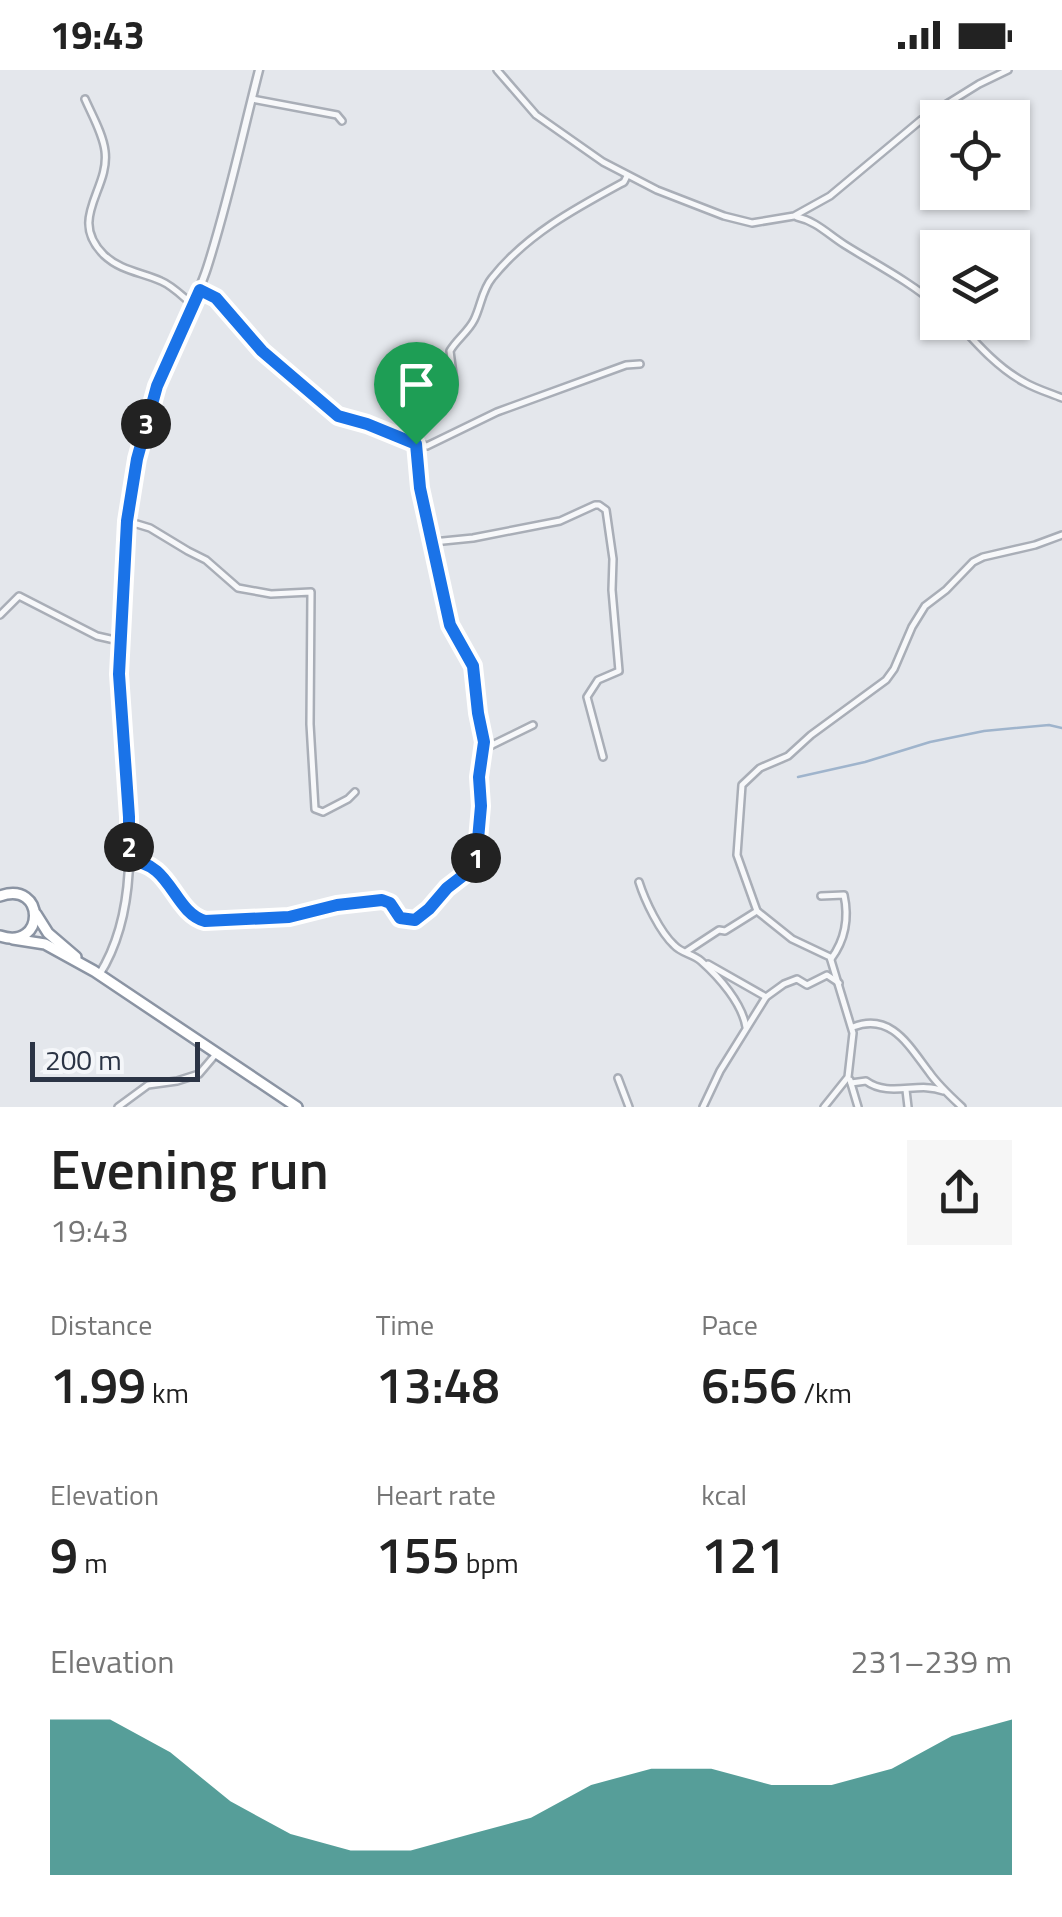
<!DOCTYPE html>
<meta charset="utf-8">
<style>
body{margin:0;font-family:"Titillium Web",sans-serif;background:#f6f6f6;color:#222;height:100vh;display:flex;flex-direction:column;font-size:38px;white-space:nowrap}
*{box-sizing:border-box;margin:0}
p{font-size:32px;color:#767676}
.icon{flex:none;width:55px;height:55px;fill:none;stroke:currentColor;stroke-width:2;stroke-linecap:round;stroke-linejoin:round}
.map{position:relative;height:1037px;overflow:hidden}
.panel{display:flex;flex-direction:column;background:#fff;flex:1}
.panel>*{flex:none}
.controls{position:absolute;left:920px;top:30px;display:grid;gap:20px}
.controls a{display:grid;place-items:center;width:110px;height:110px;border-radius:0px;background:#fff;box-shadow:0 2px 8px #0004;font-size:50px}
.scale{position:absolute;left:30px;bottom:25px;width:170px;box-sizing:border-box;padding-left:10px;border:5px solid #2b3445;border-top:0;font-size:28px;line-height:35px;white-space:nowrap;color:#2b3445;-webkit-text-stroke:8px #f4f6f9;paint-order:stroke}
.pin{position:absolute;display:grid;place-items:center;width:85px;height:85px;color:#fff;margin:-102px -42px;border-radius:50% 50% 50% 0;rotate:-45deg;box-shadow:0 0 10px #0007}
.pin .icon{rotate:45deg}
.km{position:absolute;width:50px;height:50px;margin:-25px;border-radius:50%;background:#222;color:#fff;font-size:28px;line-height:50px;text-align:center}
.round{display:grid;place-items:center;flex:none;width:105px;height:105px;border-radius:0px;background:#f6f6f6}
.headline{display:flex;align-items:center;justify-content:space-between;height:170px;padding:0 50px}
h1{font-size:55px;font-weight:600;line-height:75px}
.stats{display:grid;grid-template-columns:repeat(3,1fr);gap:15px;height:170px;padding:10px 50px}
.stats div{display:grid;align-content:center}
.stats b{font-size:50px;font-weight:600}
.stats small{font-size:28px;font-weight:400}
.stats p{font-size:28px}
.chart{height:280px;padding:20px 50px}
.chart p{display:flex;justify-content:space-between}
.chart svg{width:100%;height:180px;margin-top:10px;fill:#0f766e;opacity:.7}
.status{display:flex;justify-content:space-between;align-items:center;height:70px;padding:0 50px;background:#fff;direction:ltr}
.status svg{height:28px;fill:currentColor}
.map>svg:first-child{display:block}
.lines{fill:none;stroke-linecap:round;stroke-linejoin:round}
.stream{stroke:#9fb4cc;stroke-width:2.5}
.minor-casing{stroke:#a9aeb7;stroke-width:10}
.tertiary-casing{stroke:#a9aeb7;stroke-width:11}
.trunk-casing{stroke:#8b94a3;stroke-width:14}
.minor{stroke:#f7f8fa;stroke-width:5}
.tertiary{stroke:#f7f8fa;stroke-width:6}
.trunk{stroke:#fff;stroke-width:9}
.route-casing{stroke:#fff;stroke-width:20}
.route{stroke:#1a73e8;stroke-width:12}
</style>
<div class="status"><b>19:43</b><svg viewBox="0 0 49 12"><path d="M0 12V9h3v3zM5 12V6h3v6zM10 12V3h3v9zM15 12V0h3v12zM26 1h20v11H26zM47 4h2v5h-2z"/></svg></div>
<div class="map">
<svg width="1062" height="1037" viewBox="0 0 1062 1037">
<rect width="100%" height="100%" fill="#e4e7ec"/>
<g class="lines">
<!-- stream -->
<path class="stream" d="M798 707 865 692 930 672 984 661 1049 655 1062 658"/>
<defs>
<g id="minor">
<path d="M497 0 536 45 603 92 657 120 724 146 752 153 794 146 830 126 921 50 979 14 1008 0"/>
<path d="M85 29C92 45 103 64 105 81 110 120 67 148 104 185 121 201 141 202 161 211 173 216 183 227 193 235"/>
<path d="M252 29 337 45 342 51"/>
<path d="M797 147C816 151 829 165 845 175 877 195 909 211 938 236"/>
<path d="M199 220 216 228 261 281 338 346 427 376 497 342 626 295 640 294"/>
<path d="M957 252C977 274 998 298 1024 312 1036 319 1050 323 1062 328"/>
<path d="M411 371 429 347 452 323 454 312 450 281C456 270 468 262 474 250 481 236 482 220 492 208 527 164 576 138 624 112L627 106"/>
<path d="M127 451 150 458 188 481 206 490 238 518 271 524 311 522 310 654 315 739 323 742 348 729 355 722"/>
<path d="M433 472 473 468 560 451 595 435H599L606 440 613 489 612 520 619 601 598 610 587 627 603 687"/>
<path d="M0 545 19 526 97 566 119 571"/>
<path d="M484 679 533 655"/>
<path d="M129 791C170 790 173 842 205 851 233 851 263 851 290 847 320 843 349 829 380 830 396 830 397 858 417 848 431 842 439 826 449 816 457 808 466 803 474 797L481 736 479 707 484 679 482 656 478 643 473 596 450 555 420 418 416 374"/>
<path d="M639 812C645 831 660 862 674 875 681 883 693 884 701 891 719 907 742 933 746 957"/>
<path d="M821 826 844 825C849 848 845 870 831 889"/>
<path d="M687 881 719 860 725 861 757 841"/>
<path d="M708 894 766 927"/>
<path d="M853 957C891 942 909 976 929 1002 938 1015 950 1026 962 1037"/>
<path d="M618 1008 629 1037"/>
<path d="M850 1010 858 1037"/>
<path d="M851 1013 866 1011C889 1028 919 1011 943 1021"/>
<path d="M906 1020 908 1037"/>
<path d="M118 1037 148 1015 177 1011 199 1004 216 984"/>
<path d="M703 1037 720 1001 766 927 784 914 797 909 807 915 827 905 839 913"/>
<path d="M824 1037 848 1007 853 963 830 887 792 869 757 841 737 785 742 715 760 698 788 686 811 665 886 610 894 599 912 557 925 536 946 520 973 492 983 487 1035 475 1062 465"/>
</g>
<path id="tertiary" d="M99 905C149 826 123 718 119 630 117 578 120 524 124 471 130 409 145 346 168 288 180 257 197 229 207 198 228 133 242 66 259 0"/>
<g id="trunk">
<path d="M0 826C46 810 46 881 0 866"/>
<path d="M36 844 48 863 76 887"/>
<path d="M13 869 45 874 94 901 297 1037"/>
</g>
</defs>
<!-- minor casing -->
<use href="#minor" class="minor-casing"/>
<!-- tertiary casing -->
<use href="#tertiary" class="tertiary-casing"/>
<!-- trunk casing -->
<use href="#trunk" class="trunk-casing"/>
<!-- minor -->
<use href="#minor" class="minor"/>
<!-- tertiary -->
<use href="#tertiary" class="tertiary"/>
<!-- trunk -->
<use href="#trunk" class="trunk"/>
</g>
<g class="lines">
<defs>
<path id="route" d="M200 220 216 228 262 281 338 346 367 354 416 374 420 418 450 555 473 596 478 643 484 672 479 707 481 736 476 792 469 801 447 818 429 839 415 850 400 848 390 833 382 830 337 835 289 847 205 851C173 842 171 791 129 791V747L119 604 127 451 137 389 157 316Z"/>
</defs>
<!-- route casing -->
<use href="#route" class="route-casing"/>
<!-- route -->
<use href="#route" class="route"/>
</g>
</svg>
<div class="controls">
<a><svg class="icon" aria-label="locate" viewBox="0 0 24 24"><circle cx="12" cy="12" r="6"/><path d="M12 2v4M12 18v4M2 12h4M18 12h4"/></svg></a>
<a><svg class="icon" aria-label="layers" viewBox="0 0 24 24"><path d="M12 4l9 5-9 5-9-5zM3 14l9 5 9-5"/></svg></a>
</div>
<div class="scale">200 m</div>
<div class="pin" style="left:416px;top:374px;background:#1e9e55"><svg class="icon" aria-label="arrive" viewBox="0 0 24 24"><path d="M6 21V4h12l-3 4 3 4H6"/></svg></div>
<b class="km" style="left:476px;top:788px">1</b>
<b class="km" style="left:129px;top:777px">2</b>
<b class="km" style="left:146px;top:354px">3</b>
</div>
<section class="panel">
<div class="headline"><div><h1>Evening run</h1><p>19:43</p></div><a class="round"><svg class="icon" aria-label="share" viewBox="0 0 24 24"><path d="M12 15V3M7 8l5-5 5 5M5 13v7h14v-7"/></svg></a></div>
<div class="stats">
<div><p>Distance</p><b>1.99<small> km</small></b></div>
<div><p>Time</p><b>13:48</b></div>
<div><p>Pace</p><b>6:56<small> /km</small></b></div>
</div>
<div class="stats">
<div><p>Elevation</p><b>9<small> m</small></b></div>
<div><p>Heart rate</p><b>155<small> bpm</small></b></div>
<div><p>kcal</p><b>121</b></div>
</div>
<div class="chart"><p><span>Elevation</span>231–239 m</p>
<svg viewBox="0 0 160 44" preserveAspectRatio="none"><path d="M0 44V6L10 6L20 14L30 26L40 34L50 38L60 38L70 34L80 30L90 22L100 18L110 18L120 22L130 22L140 18L150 10L160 6V44z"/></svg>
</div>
</section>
